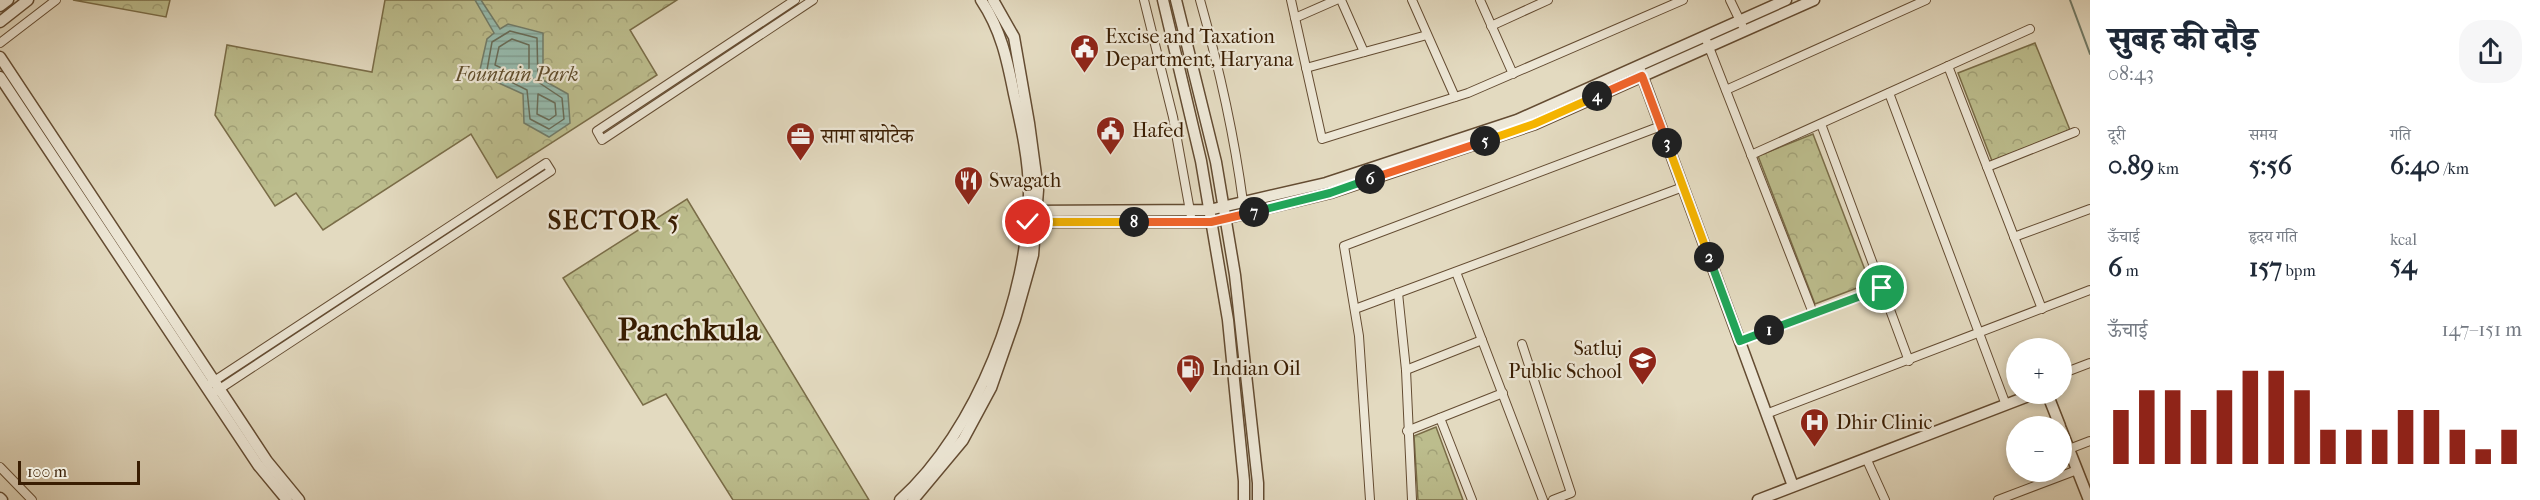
<!DOCTYPE html>
<html lang="hi">
<meta charset="utf-8">
<style>
body{margin:0;font-family:"IM FELL French Canon","Noto Serif Devanagari",serif;background:#f6f6f7;color:#1f2937;height:100vh;display:flex;flex-direction:column;font-size:22px;white-space:nowrap}
*{box-sizing:border-box;margin:0}
p{font-size:20px;color:#747a83}
.icon{flex:none;width:33px;height:33px;fill:none;stroke:currentColor;stroke-width:2;stroke-linecap:round;stroke-linejoin:round}
.map{position:relative;flex:1;overflow:hidden}
.drawer{display:flex;flex-direction:column;background:#fff;width:450px}
.drawer>*{flex:none}
.fabs{position:absolute;left:2006px;top:338px;display:grid;gap:12px}
.fabs a{display:grid;place-items:center;width:66px;height:66px;border-radius:50%;background:#fff;box-shadow:0 3px 9px #0003;font-size:30px}
.scale{position:absolute;left:18px;bottom:15px;width:122px;box-sizing:border-box;padding-left:6px;border:3px solid #391d02;border-top:0;font-size:16px;line-height:21px;white-space:nowrap;color:#391d02;-webkit-text-stroke:4px #ede7d6;paint-order:stroke}
.pin{position:absolute;display:grid;place-items:center;width:51px;height:51px;color:#fff;margin:-26px;border:3px solid #fff;border-radius:50%;box-shadow:0 2px 6px #0007}
.km{position:absolute;width:30px;height:30px;margin:-15px;border-radius:50%;background:#222;color:#fff;font-size:16px;line-height:30px;text-align:center}
.round{display:grid;place-items:center;flex:none;width:63px;height:63px;border-radius:24px;background:#f6f6f7}
.overview{display:flex;align-items:center;justify-content:space-between;height:102px;padding:0 18px}
h1{font-size:33px;font-weight:800;line-height:45px}
.stats{display:grid;grid-template-columns:repeat(3,1fr);gap:9px;height:102px;padding:6px 18px}
.stats div{display:grid;align-content:center}
.stats b{font-size:26px;font-weight:800}
.stats small{font-size:16px;font-weight:400}
.stats p{font-size:16px}
.chart{height:168px;padding:12px 18px}
.chart p{display:flex;justify-content:space-between}
.chart svg{width:100%;height:108px;margin-top:6px;stroke:#8f2418;stroke-width:6}
main{display:flex;flex:1;min-height:0}
.map>svg:first-child{display:block}
.park{fill:url(#park-crowns);stroke:#7a6d48;stroke-width:1.5}
.water{fill:url(#water-rules);stroke:#717c69;stroke-width:1.5}
.lines{fill:none;stroke-linecap:round;stroke-linejoin:round}
.shore{stroke:#686c58;stroke-width:1.5}
.stream{stroke:#717c69;stroke-width:2}
.minor-casing{stroke:#644c32;stroke-width:10}
.tertiary-casing{stroke:#644c32;stroke-width:13}
.minor{stroke:#ede7d6;stroke-width:8}
.tertiary{stroke:#ede7d6;stroke-width:10}
.split-1-casing{stroke:#fff;stroke-width:12}
.split-2-casing{stroke:#fff;stroke-width:12}
.split-3-casing{stroke:#fff;stroke-width:12}
.split-4-casing{stroke:#fff;stroke-width:12}
.split-5-casing{stroke:#fff;stroke-width:12}
.split-6-casing{stroke:#fff;stroke-width:12}
.split-7-casing{stroke:#fff;stroke-width:12}
.split-8-casing{stroke:#fff;stroke-width:12}
.split-9-casing{stroke:#fff;stroke-width:12}
.split-1{stroke:#22a559;stroke-width:8}
.split-2{stroke:#22a559;stroke-width:8}
.split-3{stroke:#f5b400;stroke-width:8}
.split-4{stroke:#f0652b;stroke-width:8}
.split-5{stroke:#f5b400;stroke-width:8}
.split-6{stroke:#f0652b;stroke-width:8}
.split-7{stroke:#22a559;stroke-width:8}
.split-8{stroke:#f0652b;stroke-width:8}
.split-9{stroke:#f5b400;stroke-width:8}
.labels{text-anchor:middle;dominant-baseline:central;stroke-width:4.5;stroke-linejoin:round;paint-order:stroke}
.poi-label{font-size:20px;fill:#391d02;stroke:#ede7d6;text-anchor:start}
.park-label{font-size:20px;font-style:italic;fill:#604d2c;stroke:#ede7d6}
.district-label{font-size:26px;font-weight:bold;letter-spacing:1.5px;fill:#391d02;stroke:#ede7d6}
.town-label{font-size:32px;font-weight:bold;fill:#391d02;stroke:#ede7d6}
</style>
<main>
<div class="map">
<svg width="2090" height="500" viewBox="0 0 2090 500">
<defs>
<pattern id="park-crowns" width="20" height="18" patternUnits="userSpaceOnUse" patternTransform="scale(1.5)"><rect width="20" height="18" fill="#bcbd8d"/><path d="M2 6a3 3 0 1 1 6 0M12 15a3 3 0 1 1 6 0" fill="none" stroke="#a2a278"/></pattern>
<pattern id="water-rules" width="6" height="5" patternUnits="userSpaceOnUse" patternTransform="scale(1.5)"><rect width="6" height="5" fill="#96bbae"/><path d="M0 2.5h6" fill="none" stroke="#82a094"/></pattern>
</defs>
<rect width="100%" height="100%" fill="#e3dac0"/>
<filter id="stains"><feTurbulence type="fractalNoise" baseFrequency=".00333" numOctaves="4"/><feColorMatrix values="0 0 0 0 .2 0 0 0 0 .09 0 0 0 0 .02 0 0 0 .5 -.17"/></filter>
<radialGradient id="worn" r=".72"><stop offset=".6" stop-color="#630" stop-opacity="0"/><stop offset="1" stop-color="#630" stop-opacity=".3"/></radialGradient>
<!-- park -->
<g class="park">
<path d="M73 0H170L166 17Z"/>
<path d="M385 0H677L630 30 657 75 497 178 471 134 323 230 296 193 275 206 215 115 227 45 372 72Z"/>
<path d="M2035 43 2070 130 1992 161 1958 73Z"/>
<path d="M1813 134 1870 283 1815 304 1758 156Z"/>
<path d="M687 199 869 500H733L666 394 643 405 563 278Z"/>
<path d="M1436 427 1463 500H1418L1414 436Z"/>
</g>
<!-- water -->
<path class="water" d="M475 0H481L500 29 508 24 543 33V80L568 94 570 123 549 137 524 123 523 94 479 74 487 39 494 33Z"/>
<g class="lines">
<!-- shore -->
<g class="shore">
<path d="M510 31 537 38 538 82 562 98 564 119 549 129 530 119 527 90 487 70 492 42Z"/>
<path d="M512 39 529 45V78L527 80 495 65 499 47Z"/>
<path d="M538 94 555 103 556 115 549 120 537 114Z"/>
</g>
<!-- stream -->
<path class="stream" d="M2070 0 2090 54"/>
<defs>
<g id="minor">
<path d="M795 0 597 131 602 140 813 0"/>
<path d="M1144 0 1173 117 1192 222"/>
<path d="M1200 0C1219 67 1234 134 1243 202"/>
<path d="M1291 0 1322 139 1468 93 1683 0"/>
<path d="M1341 0 1364 52"/>
<path d="M1412 0 1455 97"/>
<path d="M1480 0 1513 74"/>
<path d="M1730 0 1742 25"/>
<path d="M1295 18 1336 0"/>
<path d="M1491 26 1548 0"/>
<path d="M1707 42 1813 313"/>
<path d="M0 43 56 0"/>
<path d="M1948 66 2042 309"/>
<path d="M1306 68 1427 35"/>
<path d="M1726 90 1926 0"/>
<path d="M1889 93 2006 405"/>
<path d="M1821 124 1909 361"/>
<path d="M1751 155 2030 29"/>
<path d="M1987 167 2075 132"/>
<path d="M2014 237 2090 209"/>
<path d="M1456 272 1543 500"/>
<path d="M1398 293 1406 370 1412 500"/>
<path d="M1355 309 1683 187"/>
<path d="M1740 341 1882 288"/>
<path d="M1522 344 1571 493 1553 500"/>
<path d="M1406 370 1482 340"/>
<path d="M2061 374 2090 363"/>
<path d="M211 383 546 163 551 171 215 392"/>
<path d="M1766 414 2090 290"/>
<path d="M1440 418 1472 500"/>
<path d="M1407 431 1503 393"/>
<path d="M2069 449 2090 441"/>
<path d="M1866 458 1885 500"/>
<path d="M0 467 32 500"/>
<path d="M1370 500 1359 336 1344 246 1661 126"/>
<path d="M1998 500 2077 470"/>
</g>
<g id="tertiary">
<path d="M1163 0 1201 161 1228 320 1244 481V500"/>
<path d="M1176 0 1216 162 1235 275 1258 483V500"/>
<path d="M0 6 8 0"/>
<path d="M0 22 28 0"/>
<path d="M0 57 267 461 299 500"/>
<path d="M1640 70 1793 486"/>
<path d="M0 77 258 465 287 500"/>
<path d="M1029 211 1209 210 1326 183 1517 120 1786 0"/>
<path d="M1028 222H1211L1330 193 1535 124 1814 0"/>
<path d="M2047 393 2060 426"/>
<path d="M2061 429 2089 500"/>
<path d="M0 498 2 500"/>
<path d="M900 500C977 431 1029 295 1029 193 1029 160 1021 125 1014 94 1007 59 1001 30 981 0"/>
<path d="M913 500 963 440 991 388 1015 319 1033 255 1038 190 1029 123 1014 37 993 0"/>
<path d="M1758 500 2036 393"/>
</g>
</defs>
<!-- minor casing -->
<use href="#minor" class="minor-casing"/>
<!-- tertiary casing -->
<use href="#tertiary" class="tertiary-casing"/>
<!-- minor -->
<use href="#minor" class="minor"/>
<!-- tertiary -->
<use href="#tertiary" class="tertiary"/>
</g>
<g class="lines">
<defs>
<path id="split-1" d="M1769 330 1882 288"/>
<path id="split-2" d="M1709 257 1740 341 1769 330"/>
<path id="split-3" d="M1667 143 1709 257"/>
<path id="split-4" d="M1597 96 1642 76 1667 143"/>
<path id="split-5" d="M1485 141 1534 124 1597 96"/>
<path id="split-6" d="M1370 179 1485 141"/>
<path id="split-7" d="M1254 212 1330 193 1370 179"/>
<path id="split-8" d="M1134 222H1211L1254 212"/>
<path id="split-9" d="M1028 222H1134"/>
</defs>
<!-- split-1 casing -->
<use href="#split-1" class="split-1-casing"/>
<!-- split-2 casing -->
<use href="#split-2" class="split-2-casing"/>
<!-- split-3 casing -->
<use href="#split-3" class="split-3-casing"/>
<!-- split-4 casing -->
<use href="#split-4" class="split-4-casing"/>
<!-- split-5 casing -->
<use href="#split-5" class="split-5-casing"/>
<!-- split-6 casing -->
<use href="#split-6" class="split-6-casing"/>
<!-- split-7 casing -->
<use href="#split-7" class="split-7-casing"/>
<!-- split-8 casing -->
<use href="#split-8" class="split-8-casing"/>
<!-- split-9 casing -->
<use href="#split-9" class="split-9-casing"/>
<!-- split-1 -->
<use href="#split-1" class="split-1"/>
<!-- split-2 -->
<use href="#split-2" class="split-2"/>
<!-- split-3 -->
<use href="#split-3" class="split-3"/>
<!-- split-4 -->
<use href="#split-4" class="split-4"/>
<!-- split-5 -->
<use href="#split-5" class="split-5"/>
<!-- split-6 -->
<use href="#split-6" class="split-6"/>
<!-- split-7 -->
<use href="#split-7" class="split-7"/>
<!-- split-8 -->
<use href="#split-8" class="split-8"/>
<!-- split-9 -->
<use href="#split-9" class="split-9"/>
</g>
<!-- icons -->
<defs>
<symbol id="civic-pin" viewBox="-11 -11 22 30"><path d="M0 17L-7.5 6A9.5 9.5 0 1 1 7.5 6Z" fill="#8f2418" stroke="#ede7d6"/><path d="M-.6-6.5H3V-4.5H.6V-3L4-1V1h2V6H-6V1h2V-1L-.6-3ZM-1.2 2.5V6h2.4V2.5Z" fill="#fff"/></symbol>
<symbol id="office-pin" viewBox="-11 -11 22 30"><path d="M0 17L-7.5 6A9.5 9.5 0 1 1 7.5 6Z" fill="#8f2418" stroke="#ede7d6"/><path d="M-6-3h4V-5.5h4V-3h4V5H-6ZM-1-4.5V-3h2v-1.5ZM-6 0V1H6V0Z" fill="#fff"/></symbol>
<symbol id="restaurant-pin" viewBox="-11 -11 22 30"><path d="M0 17L-7.5 6A9.5 9.5 0 1 1 7.5 6Z" fill="#8f2418" stroke="#ede7d6"/><path d="M-5-6h1v4h1v-4h1v4h1v-4h1v5L-1.5 .5V6h-2V.5L-5-1ZM5-6V6H3V1.5H1.5Q1.5-4 5-6Z" fill="#fff"/></symbol>
<symbol id="school-pin" viewBox="-11 -11 22 30"><path d="M0 17L-7.5 6A9.5 9.5 0 1 1 7.5 6Z" fill="#8f2418" stroke="#ede7d6"/><path d="M0-5L7-2L0 1L-7-2ZM-4 1L0 2.5L4 1V4Q0 6-4 4Z" fill="#fff"/></symbol>
<symbol id="fuel-pin" viewBox="-11 -11 22 30"><path d="M0 17L-7.5 6A9.5 9.5 0 1 1 7.5 6Z" fill="#8f2418" stroke="#ede7d6"/><path d="M-5.5-6h7V0h2V4h1.3V-2.5L3-4.5l.8-.8L6-3V5H2.5V1h-1V6h-7ZM-4.2-4.7v3.2H.2V-4.7Z" fill="#fff"/></symbol>
<symbol id="hospital-pin" viewBox="-11 -11 22 30"><path d="M0 17L-7.5 6A9.5 9.5 0 1 1 7.5 6Z" fill="#8f2418" stroke="#ede7d6"/><path d="M-5-5h3v3.5h4V-5h3V5h-3V1.5h-4V5h-3Z" fill="#fff"/></symbol>
</defs>
<g fill-rule="evenodd">
<use href="#civic-pin" x="1068" y="32" width="33" height="45"/>
<use href="#civic-pin" x="1094" y="114" width="33" height="45"/>
<use href="#office-pin" x="784" y="120" width="33" height="45"/>
<use href="#restaurant-pin" x="952" y="164" width="33" height="45"/>
<use href="#school-pin" x="1626" y="344" width="33" height="45"/>
<use href="#fuel-pin" x="1174" y="352" width="33" height="45"/>
<use href="#hospital-pin" x="1798" y="406" width="33" height="45"/>
</g>
<g class="labels">
<!-- poi labels -->
<g class="poi-label">
<text x="1105" y="36">Excise and Taxation<tspan x="1105" dy="23">Department, Haryana</tspan></text>
<text x="1132" y="130">Hafed</text>
<text x="821" y="136">सामा बायोटेक</text>
<text x="989" y="180">Swagath</text>
<text x="1622" y="348" text-anchor="end">Satluj<tspan x="1622" dy="23">Public School</tspan></text>
<text x="1212" y="368">Indian Oil</text>
<text x="1836" y="422">Dhir Clinic</text>
</g>
<!-- park labels -->
<g class="park-label">
<text x="517" y="74">Fountain Park</text>
</g>
<!-- district labels -->
<g class="district-label">
<text x="614" y="220">SECTOR 5</text>
</g>
<!-- town labels -->
<g class="town-label">
<text x="689" y="329">Panchkula</text>
</g>
</g>
<rect width="100%" height="100%" filter="url(#stains)"/>
<rect width="100%" height="100%" fill="url(#worn)"/>
</svg>
<div class="fabs">
<a>+</a>
<a>−</a>
</div>
<div class="scale">100 m</div>
<div class="pin" style="left:1882px;top:288px;background:#1e9e55"><svg class="icon" aria-label="arrive" viewBox="0 0 24 24"><path d="M6 21V4h12l-3 4 3 4H6"/></svg></div>
<div class="pin" style="left:1028px;top:222px;background:#d93025"><svg class="icon" aria-label="check" viewBox="0 0 24 24"><path d="M5 12l5 5 9-10"/></svg></div>
<b class="km" style="left:1769px;top:330px">1</b>
<b class="km" style="left:1709px;top:257px">2</b>
<b class="km" style="left:1667px;top:143px">3</b>
<b class="km" style="left:1597px;top:96px">4</b>
<b class="km" style="left:1485px;top:141px">5</b>
<b class="km" style="left:1370px;top:179px">6</b>
<b class="km" style="left:1254px;top:212px">7</b>
<b class="km" style="left:1134px;top:222px">8</b>
</div>
<section class="drawer">
<div class="overview"><div><h1>सुबह की दौड़</h1><p>08:43</p></div><a class="round"><svg class="icon" aria-label="share" viewBox="0 0 24 24"><path d="M12 15V3M7 8l5-5 5 5M5 13v7h14v-7"/></svg></a></div>
<div class="stats">
<div><p>दूरी</p><b>0.89<small> km</small></b></div>
<div><p>समय</p><b>5:56</b></div>
<div><p>गति</p><b>6:40<small> /km</small></b></div>
</div>
<div class="stats">
<div><p>ऊँचाई</p><b>6<small> m</small></b></div>
<div><p>हृदय गति</p><b>157<small> bpm</small></b></div>
<div><p>kcal</p><b>54</b></div>
</div>
<div class="chart"><p><span>ऊँचाई</span>147–151 m</p>
<svg viewBox="0 0 160 44" preserveAspectRatio="none"><path d="M5 44V22M15 44V14M25 44V14M35 44V22M45 44V14M55 44V6M65 44V6M75 44V14M85 44V30M95 44V30M105 44V30M115 44V22M125 44V22M135 44V30M145 44V38M155 44V30"/></svg>
</div>
</section>
</main>
